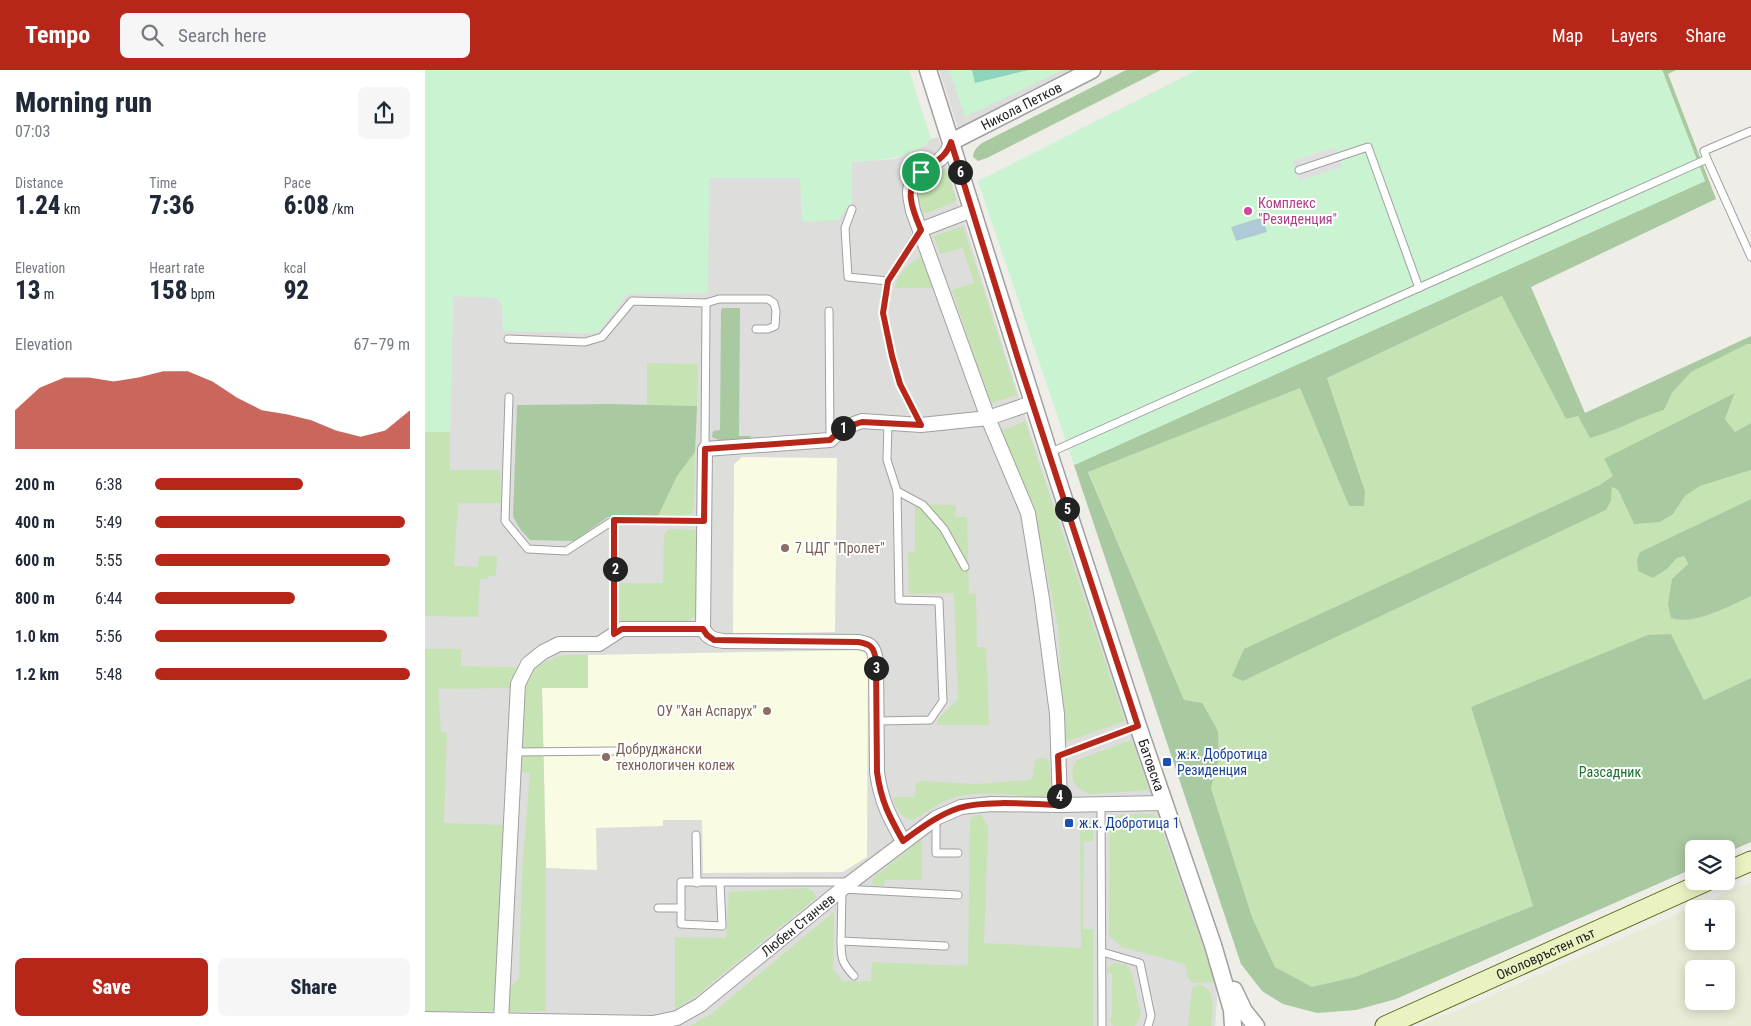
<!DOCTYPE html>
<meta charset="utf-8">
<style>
body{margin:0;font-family:"Roboto Condensed",sans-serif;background:#f6f6f7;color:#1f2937;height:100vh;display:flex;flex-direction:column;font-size:19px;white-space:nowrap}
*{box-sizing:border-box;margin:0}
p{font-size:16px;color:#747a83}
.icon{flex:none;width:28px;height:28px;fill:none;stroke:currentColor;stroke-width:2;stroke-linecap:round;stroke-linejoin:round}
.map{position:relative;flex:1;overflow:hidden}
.details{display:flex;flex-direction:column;background:#fff;width:425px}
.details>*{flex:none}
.controls{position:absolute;left:1260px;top:770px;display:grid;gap:10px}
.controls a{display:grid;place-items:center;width:50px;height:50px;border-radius:8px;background:#fff;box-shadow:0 2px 12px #0003;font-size:25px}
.pin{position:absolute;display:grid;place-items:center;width:42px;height:42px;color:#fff;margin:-21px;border:2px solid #fff;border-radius:50%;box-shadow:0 1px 5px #0007}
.km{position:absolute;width:25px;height:25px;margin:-12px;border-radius:50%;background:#222;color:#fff;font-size:14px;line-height:25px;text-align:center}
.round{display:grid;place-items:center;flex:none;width:52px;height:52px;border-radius:8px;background:#f6f6f7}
.summary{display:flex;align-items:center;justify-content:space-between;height:85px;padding:0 15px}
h1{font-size:28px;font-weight:800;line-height:38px}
.stats{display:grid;grid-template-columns:repeat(3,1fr);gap:8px;height:85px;padding:5px 15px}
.stats div{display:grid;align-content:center}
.stats b{font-size:25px;font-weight:800}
.stats small{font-size:14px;font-weight:400}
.stats p{font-size:14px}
.chart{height:140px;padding:10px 15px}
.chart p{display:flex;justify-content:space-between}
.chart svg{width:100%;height:90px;margin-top:5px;fill:#b62619;opacity:.7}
.action{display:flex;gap:10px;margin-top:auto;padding:10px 15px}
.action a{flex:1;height:58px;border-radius:8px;background:#b62619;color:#fff;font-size:20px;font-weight:800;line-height:58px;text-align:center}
.action a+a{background:#f6f6f7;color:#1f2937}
ul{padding:0 15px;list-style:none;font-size:16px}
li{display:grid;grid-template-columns:80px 60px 1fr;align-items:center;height:38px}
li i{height:12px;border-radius:6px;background:#b62619}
header{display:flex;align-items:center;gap:30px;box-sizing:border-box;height:70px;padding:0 25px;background:#b62619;color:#fff}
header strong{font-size:24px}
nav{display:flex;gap:28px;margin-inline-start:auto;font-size:18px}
.search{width:350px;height:45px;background:#f6f6f7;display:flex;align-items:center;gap:12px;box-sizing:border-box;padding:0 18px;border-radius:8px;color:#747a83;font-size:19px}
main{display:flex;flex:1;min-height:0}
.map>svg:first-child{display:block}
.residential{fill:#dddddc}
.education{fill:#f9fbe3}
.farmland{fill:#e8ebd5;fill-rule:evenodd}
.grass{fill:#c6e3b3}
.forest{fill:#a9c9a1}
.park{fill:#caf3d1}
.pitch{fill:#8fd4bf}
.parking{fill:#dfdfdf}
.water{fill:#adcad7}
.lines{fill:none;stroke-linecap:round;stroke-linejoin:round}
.service-casing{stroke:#a0a0a0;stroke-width:9}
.minor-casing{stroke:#a0a0a0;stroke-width:16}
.tertiary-casing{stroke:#a0a0a0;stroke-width:19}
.secondary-casing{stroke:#596a12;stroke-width:21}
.service{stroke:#fff;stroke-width:7}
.minor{stroke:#fff;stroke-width:14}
.tertiary{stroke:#fff;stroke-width:16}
.secondary{stroke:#ebf2c2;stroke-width:19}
.route-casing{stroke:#fff;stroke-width:10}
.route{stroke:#b62619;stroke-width:6}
.hotel-dot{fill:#d1479c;stroke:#fff;stroke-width:2}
.education-dot{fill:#8d6e63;stroke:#fff;stroke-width:2}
.transit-dot{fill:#1a4fb4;stroke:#fff;stroke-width:2}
.labels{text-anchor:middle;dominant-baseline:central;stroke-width:4;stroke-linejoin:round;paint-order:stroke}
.street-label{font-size:14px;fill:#1f1f1f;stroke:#fff}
.hotel-label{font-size:14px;fill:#b23c85;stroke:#fff;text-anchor:start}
.education-label{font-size:14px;fill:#785e54;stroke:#fff;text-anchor:start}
.transit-label{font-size:14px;fill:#164399;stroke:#fff;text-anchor:start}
.park-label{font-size:14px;fill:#197228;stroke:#fff}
</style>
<header>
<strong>Tempo</strong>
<div class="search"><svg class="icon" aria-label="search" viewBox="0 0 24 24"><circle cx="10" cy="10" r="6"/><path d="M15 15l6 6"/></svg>Search here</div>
<nav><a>Map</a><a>Layers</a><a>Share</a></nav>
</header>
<main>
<section class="details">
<div class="summary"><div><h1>Morning run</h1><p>07:03</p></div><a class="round"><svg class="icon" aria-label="share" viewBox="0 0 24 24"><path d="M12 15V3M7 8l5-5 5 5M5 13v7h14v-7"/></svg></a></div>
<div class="stats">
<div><p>Distance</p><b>1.24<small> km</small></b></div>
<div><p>Time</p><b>7:36</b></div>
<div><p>Pace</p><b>6:08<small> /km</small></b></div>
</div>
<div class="stats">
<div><p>Elevation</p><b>13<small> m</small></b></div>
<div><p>Heart rate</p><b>158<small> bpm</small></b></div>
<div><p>kcal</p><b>92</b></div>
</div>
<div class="chart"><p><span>Elevation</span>67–79 m</p>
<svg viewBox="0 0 160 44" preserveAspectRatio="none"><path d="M0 44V25L10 14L20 9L30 9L40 11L50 9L60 6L70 6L80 11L90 19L100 25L110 27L120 30L130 35L140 38L150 35L160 25V44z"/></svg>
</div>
<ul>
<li><b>200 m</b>6:38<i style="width:58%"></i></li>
<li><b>400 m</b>5:49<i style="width:98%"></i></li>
<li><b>600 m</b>5:55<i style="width:92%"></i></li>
<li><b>800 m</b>6:44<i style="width:55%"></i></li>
<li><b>1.0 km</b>5:56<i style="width:91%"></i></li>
<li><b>1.2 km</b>5:48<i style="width:100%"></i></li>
</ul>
<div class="action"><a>Save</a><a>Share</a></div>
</section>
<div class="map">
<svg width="1326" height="956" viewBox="0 0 1326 956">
<rect width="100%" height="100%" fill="#efede7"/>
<!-- residential -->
<g class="residential">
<path d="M514 0H651L533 58Z"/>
<path d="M513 67 597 336 731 736 791 908 792 931 790 956H0V362H25L28 226 72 227 77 234 78 261 173 263 202 224 282 223 284 108H375L427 133V92L471 89 497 77 506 69Z"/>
</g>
<!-- education -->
<g class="education">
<path d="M317 387 412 388 410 562 308 564 309 394Z"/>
<path d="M443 580 442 787 418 802 278 803 277 750H238V756L171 758 172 800 121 798 117 618 163 617V585Z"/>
</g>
<!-- farmland -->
<path class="farmland" d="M1326 812V956H998L999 953 1031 941ZM1269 839H1301V871H1269ZM1269 899H1301V931H1269Z"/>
<!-- grass -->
<g class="grass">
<path d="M520 98 532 131 502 143H497L493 126 510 101Z"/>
<path d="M538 156 592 325 565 333 527 220 549 213 538 178 515 184 509 166Z"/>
<path d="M496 187 508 218H470C474 202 482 195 496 187Z"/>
<path d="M1078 226 1141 349 1153 346 1165 367C1191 361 1213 348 1239 340L1247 323 1266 302 1322 273 1326 274V353L1310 362 1300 349 1310 324 1179 390 1189 406 1175 415 818 611 1181 440 1186 431 1187 417 1193 420 1209 454 1248 444 1260 426 1275 416 1326 400V429L1215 482 1242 499 1252 488 1259 486 1263 494 1247 509 1246 548C1269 556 1304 535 1326 526V608L1279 630 1246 564 1046 637 1108 836 930 907 887 918 850 897 827 847 786 718 794 689 759 630 663 401 875 318 924 436 940 421 902 308Z"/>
<path d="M222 293 273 294 272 336 222 335Z"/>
<path d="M600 351 700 651 637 673V627L633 558 612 454 575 362Z"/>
<path d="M0 362H25V400H75L76 433H33L29 496 53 497 54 486H72L71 506H63V509H55L53 547 0 546Z"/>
<path d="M270 382 269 437 266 444 259 446H233L252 406Z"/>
<path d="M490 434 531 435 530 447H542L544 524H551L552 577H561L564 655H512L513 649 533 629 529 523 484 524 483 483 490 481Z"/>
<path d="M244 459 271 460 272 544 261 553H199L195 552 193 547 194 513H238L239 465Z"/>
<path d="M0 579H36V596L91 597 88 618 13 619 16 662 22 663 19 753 78 755 71 941H0Z"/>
<path d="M138 585H163V618H117L121 798V941L82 942 83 919 94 909 97 802 105 703 94 702 101 617C104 598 121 590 138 585Z"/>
<path d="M707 670 724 720 666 724C649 720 642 706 652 690Z"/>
<path d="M617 688 622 689 624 693C624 704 629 718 622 727 590 727 555 718 525 729 511 734 500 744 488 750 477 748 470 738 468 727H490L491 713 496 711 550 714 605 710 608 707 610 690Z"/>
<path d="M556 744 563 757 559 873 656 878 655 750H665L668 751V771L659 772 658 859H668V956H265L286 944 409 842 408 899 417 911H446L447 892 540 896 543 894 545 750 548 746Z"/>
<path d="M724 744 732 746 790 912 767 913 763 908 760 894 697 877 684 866 685 754 694 745Z"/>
<path d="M497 769V810H460L459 816H450L447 813V809Z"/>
<path d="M381 818 388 821 392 827 271 926 250 939V867L301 868 304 822Z"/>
<path d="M689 893 700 894 707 903 716 945 710 956H688L684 948H687V904L682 903V898Z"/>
<path d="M776 915C792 921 787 942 786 956H763L767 918 770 916Z"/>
</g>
<!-- forest -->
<g class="forest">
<path d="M701 0H736L562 88 553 91 548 87C548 81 552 77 557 73Z"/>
<path d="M1237 0H1251L1243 4 1291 129 1106 217 1160 343 1326 266V274H1322L1266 302 1247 323 1239 340C1213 348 1191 361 1165 368L1153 346 1141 349 1077 226 902 308 940 421 939 436H924L875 318 663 402 759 630 777 633 793 661 794 689 786 718 827 847 850 897 887 917 930 907 1108 836 1046 637 1223 565 1246 564 1279 630 1326 608V772L1301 783V779H1269V798L971 929 931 940 892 943 858 934 837 921 816 894 649 395 1280 111Z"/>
<path d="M298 238H315L314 366H326L325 372H298L287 367 288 361 295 360 296 240Z"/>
<path d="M1310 323 1300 349 1310 362 1326 353V400L1275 416 1260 426 1248 444 1235 452 1209 454 1193 420 1187 417 1186 431 1181 440 818 611 807 606 819 579 1175 415 1188 406 1179 389Z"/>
<path d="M185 334 272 336 270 382 252 406 233 446 183 447 149 471 105 470 96 460 88 447 92 335Z"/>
<path d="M1326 429V526C1304 536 1269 556 1246 548L1243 534 1247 509 1263 494 1259 486 1252 488 1242 499 1228 508 1213 501 1212 490 1215 482Z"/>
</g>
<!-- park -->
<g class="park">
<path d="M0 0H484L506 69C482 91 458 89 427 92V133L413 150 377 152 375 108H284L283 223 202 224 173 263 78 261 77 234 72 228 28 226 25 362H0Z"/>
<path d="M524 0H638L540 47Z"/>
<path d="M772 0H1237L1280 111 649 395 553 111Z"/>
</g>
<!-- pitch -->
<path class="pitch" d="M547 0H603L550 13Z"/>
<!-- parking -->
<path class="parking" d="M910 77 917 97 874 111 868 91Z"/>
<!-- water -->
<path class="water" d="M838 147 842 162 811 171 806 157Z"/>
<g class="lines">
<defs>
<g id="service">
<path d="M1282 89 1326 187"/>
<path d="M874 100 943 77 994 218"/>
<path d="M427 139 420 158 423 207 463 211"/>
<path d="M495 160 463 211 458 243 467 286 475 314 496 355"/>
<path d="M281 233 294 229H343L349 233 351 241 350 256 343 259H331"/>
<path d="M404 241 405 368"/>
<path d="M83 269 160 272 177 267 207 231 281 233 280 379"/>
<path d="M84 327 80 451 103 479 141 481 189 450 279 451"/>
<path d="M624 383 1282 89 1279 81 1326 61"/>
<path d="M472 421 498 435 519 459 540 497"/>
<path d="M189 450V564"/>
<path d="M452 651 505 650 518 631 514 531 474 530 472 421 462 390 463 353"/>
<path d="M89 682 191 681"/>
<path d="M633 686 712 656"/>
<path d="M676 734 677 956"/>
<path d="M511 748V783H533"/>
<path d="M271 765 272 813"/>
<path d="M295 813 297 856 256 854V812H423"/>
<path d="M233 838H256"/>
<path d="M416 871C416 889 417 893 429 906"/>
<path d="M520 876 416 871 417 819 533 825"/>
<path d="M677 882 715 893 726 946 723 956"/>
</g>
<g id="minor">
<path d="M526 72C524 76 524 80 521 83 512 97 485 101 485 122 485 128 487 135 488 141L563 348 603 443 617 529 632 644 635 735"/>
<path d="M495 160 547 140"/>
<path d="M478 771C464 746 456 731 452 702L451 591C449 577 446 574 433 572L299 571C289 570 283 568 278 559L280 379 405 370 418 358 437 351 496 355 563 348 607 333"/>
<path d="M0 949 228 953 252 948 275 935 417 819 511 748 536 737 566 734 635 735 740 733"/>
<path d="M76 950 93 614 103 594 118 582 134 574H174L197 559H278"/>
</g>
<g id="tertiary">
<path id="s1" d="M503 0 624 383 713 656 788 875 807 940 808 956"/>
<path id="s2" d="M526 72 667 0"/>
<path d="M809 920 819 941 831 956"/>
</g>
<g id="secondary">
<path d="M1301 802 1326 791"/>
<path id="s3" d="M960 956 1282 811"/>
</g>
</defs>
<!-- service casing -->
<use href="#service" class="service-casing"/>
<!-- minor casing -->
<use href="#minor" class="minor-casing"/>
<!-- tertiary casing -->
<use href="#tertiary" class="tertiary-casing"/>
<!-- secondary casing -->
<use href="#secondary" class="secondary-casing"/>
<!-- service -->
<use href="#service" class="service"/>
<!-- minor -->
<use href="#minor" class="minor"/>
<!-- tertiary -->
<use href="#tertiary" class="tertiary"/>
<!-- secondary -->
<use href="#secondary" class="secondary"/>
</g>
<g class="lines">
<defs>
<path id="route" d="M526 72 595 295 713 656 633 686 635 735C608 734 558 730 534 738 513 745 496 758 478 771 464 746 456 731 452 702L451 591C449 577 446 574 433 572L289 570 282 565 278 559H197L189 564V450L279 451 280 379 405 370 418 358 437 352 496 355 475 314 467 286 458 243 463 211 496 160C488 141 477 117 497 102 509 92 521 88 526 72Z"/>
</defs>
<!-- route casing -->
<use href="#route" class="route-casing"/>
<!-- route -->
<use href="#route" class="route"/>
</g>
<!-- markers -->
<circle class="hotel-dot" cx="823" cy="141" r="5"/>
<g class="education-dot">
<circle cx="360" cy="478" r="5"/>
<circle cx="342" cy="641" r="5"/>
<circle cx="181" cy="687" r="5"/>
</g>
<g class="transit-dot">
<rect x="737" y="687" width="10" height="10" rx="2.5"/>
<rect x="639" y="748" width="10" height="10" rx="2.5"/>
</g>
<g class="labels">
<!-- street labels -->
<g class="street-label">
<text stroke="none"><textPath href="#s2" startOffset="79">Никола Петков</textPath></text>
<text stroke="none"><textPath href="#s1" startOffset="730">Батовска</textPath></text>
<text transform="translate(373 855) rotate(-39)">Любен Станчев</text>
<text stroke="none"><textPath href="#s3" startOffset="176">Околовръстен път</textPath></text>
</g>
<!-- hotel labels -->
<g class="hotel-label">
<text x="833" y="133">Комплекс<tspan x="833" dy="16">"Резиденция"</tspan></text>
</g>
<!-- education labels -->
<g class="education-label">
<text x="370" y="478">7 ЦДГ "Пролет"</text>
<text x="332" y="641" text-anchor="end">ОУ "Хан Аспарух"</text>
<text x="191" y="679">Добруджански<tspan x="191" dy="16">технологичен колеж</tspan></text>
</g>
<!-- transit labels -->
<g class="transit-label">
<text x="752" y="684">ж.к. Добротица<tspan x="752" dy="16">Резиденция</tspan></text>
<text x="654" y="753">ж.к. Добротица 1</text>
</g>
<!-- park labels -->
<g class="park-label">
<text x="1185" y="702">Разсадник</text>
</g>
</g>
</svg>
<div class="controls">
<a><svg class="icon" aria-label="layers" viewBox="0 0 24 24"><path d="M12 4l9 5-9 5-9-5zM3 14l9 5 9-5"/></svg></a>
<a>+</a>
<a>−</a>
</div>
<div class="pin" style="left:496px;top:102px;background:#1e9e55"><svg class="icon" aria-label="arrive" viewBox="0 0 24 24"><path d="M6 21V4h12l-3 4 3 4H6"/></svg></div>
<b class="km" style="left:418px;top:358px">1</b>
<b class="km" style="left:190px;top:499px">2</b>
<b class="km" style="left:451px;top:598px">3</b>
<b class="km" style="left:634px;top:726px">4</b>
<b class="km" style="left:642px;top:439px">5</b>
<b class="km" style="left:535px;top:102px">6</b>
</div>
</main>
